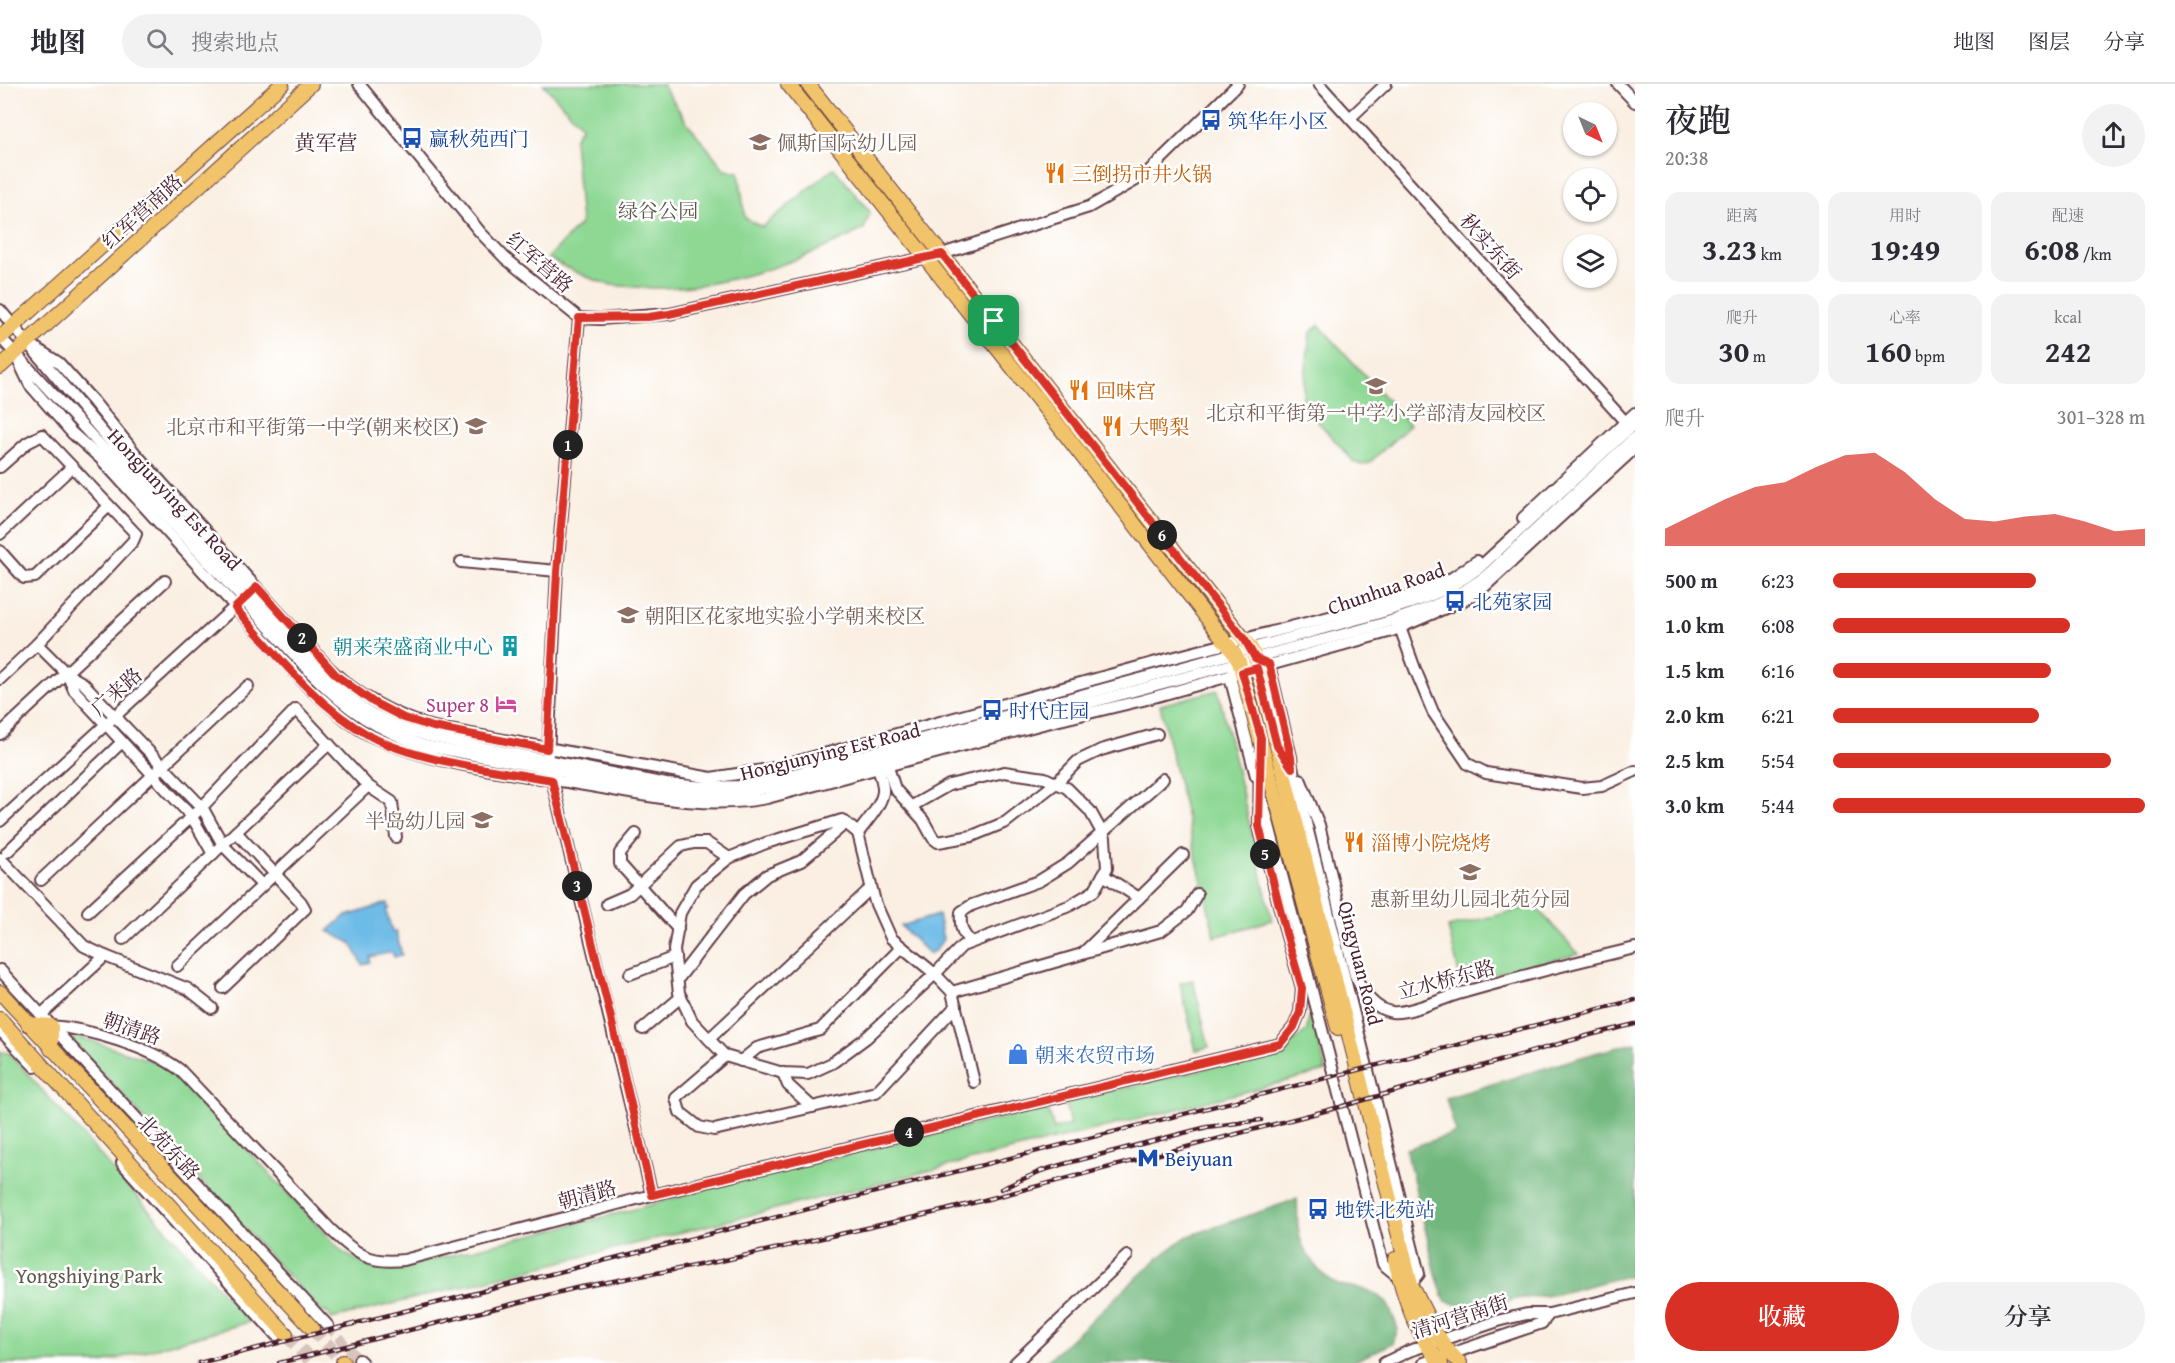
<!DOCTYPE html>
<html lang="zh">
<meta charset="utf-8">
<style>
body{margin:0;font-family:"Gentium Book Plus","Noto Serif SC",serif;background:#f2f2f3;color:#2b2b33;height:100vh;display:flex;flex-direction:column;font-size:22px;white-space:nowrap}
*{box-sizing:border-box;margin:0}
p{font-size:20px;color:#7c7c81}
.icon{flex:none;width:33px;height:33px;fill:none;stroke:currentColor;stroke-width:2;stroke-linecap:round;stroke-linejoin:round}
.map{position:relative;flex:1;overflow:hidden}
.details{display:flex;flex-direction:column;background:#fff;width:540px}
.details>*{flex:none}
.needle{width:39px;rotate:137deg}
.tools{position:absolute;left:1563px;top:18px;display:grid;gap:12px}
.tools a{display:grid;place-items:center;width:54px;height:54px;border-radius:50%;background:#fff;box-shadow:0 2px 4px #0004;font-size:30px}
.pin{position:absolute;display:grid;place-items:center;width:51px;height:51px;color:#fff;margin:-26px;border-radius:12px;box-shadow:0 3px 9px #0006}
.km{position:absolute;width:30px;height:30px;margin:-15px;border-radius:50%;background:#222;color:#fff;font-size:16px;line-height:30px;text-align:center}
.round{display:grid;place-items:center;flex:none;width:63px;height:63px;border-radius:32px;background:#f2f2f3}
.overview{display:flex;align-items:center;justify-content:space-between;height:102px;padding:0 30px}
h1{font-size:33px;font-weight:600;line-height:45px}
.stats{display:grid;grid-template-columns:repeat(3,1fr);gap:9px;height:102px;padding:6px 30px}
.stats div{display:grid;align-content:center;border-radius:15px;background:#f2f2f3;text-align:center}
.stats b{font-size:30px;font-weight:600}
.stats small{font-size:16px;font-weight:400}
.stats p{font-size:16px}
.chart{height:168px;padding:12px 30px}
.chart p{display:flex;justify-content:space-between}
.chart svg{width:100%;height:108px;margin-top:6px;fill:#d93025;opacity:.7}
.action{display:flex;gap:12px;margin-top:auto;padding:12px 30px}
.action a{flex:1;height:69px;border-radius:36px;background:#d93025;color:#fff;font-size:24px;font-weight:600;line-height:69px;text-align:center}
.action a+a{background:#f2f2f3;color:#2b2b33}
ul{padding:0 30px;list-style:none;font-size:20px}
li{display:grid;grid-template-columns:96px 72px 1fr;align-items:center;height:45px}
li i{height:15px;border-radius:8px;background:#d93025}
header{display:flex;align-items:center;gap:36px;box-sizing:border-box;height:84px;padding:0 30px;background:#fff;border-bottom:2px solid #e1e1e2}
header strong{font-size:28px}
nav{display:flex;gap:33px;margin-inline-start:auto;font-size:21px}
.search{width:420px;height:54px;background:#f2f2f3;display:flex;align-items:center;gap:15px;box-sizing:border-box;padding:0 21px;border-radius:33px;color:#7c7c81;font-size:22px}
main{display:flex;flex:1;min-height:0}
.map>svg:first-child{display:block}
.green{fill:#8ed894;stroke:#6c7c60;stroke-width:1.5}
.forest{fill:#72b87e;stroke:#5e6c54;stroke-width:1.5}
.water{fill:#6dbbe7;stroke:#5c6d89;stroke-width:1.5}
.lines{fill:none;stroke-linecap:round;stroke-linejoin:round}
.minor-tunnel{stroke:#d7c5bd;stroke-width:10;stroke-dasharray:10 5;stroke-linecap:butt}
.major-tunnel{stroke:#d7c5bd;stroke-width:14;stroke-dasharray:14 7;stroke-linecap:butt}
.minor-casing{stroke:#643e46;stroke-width:14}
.major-casing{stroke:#643e46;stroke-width:16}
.minor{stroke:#fff;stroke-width:10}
.major{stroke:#f1c36a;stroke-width:14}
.rail-casing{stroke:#4a1f2b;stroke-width:4.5}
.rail{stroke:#fff;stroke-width:2;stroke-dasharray:7;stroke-linecap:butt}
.route-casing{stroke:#fff;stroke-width:12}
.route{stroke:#d93025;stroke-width:8}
.labels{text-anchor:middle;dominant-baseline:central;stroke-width:5;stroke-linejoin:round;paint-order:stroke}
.transit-label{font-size:20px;fill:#164399;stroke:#fff;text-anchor:start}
.education-label{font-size:20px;fill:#785e54;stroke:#fff;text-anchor:start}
.food-label{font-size:20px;fill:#c56008;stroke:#fff;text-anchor:start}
.park-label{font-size:20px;fill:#5e564a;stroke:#fff}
.street-label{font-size:20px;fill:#4a1f2b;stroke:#fff}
.culture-label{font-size:20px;fill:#0d838f;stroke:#fff;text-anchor:end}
.hotel-label{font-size:20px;fill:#b23c85;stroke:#fff;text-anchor:end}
.shop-label{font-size:20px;fill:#366cbe;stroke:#fff;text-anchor:start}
.neighbourhood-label{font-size:21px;fill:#4a1f2b;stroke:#fff}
</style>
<header>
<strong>地图</strong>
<div class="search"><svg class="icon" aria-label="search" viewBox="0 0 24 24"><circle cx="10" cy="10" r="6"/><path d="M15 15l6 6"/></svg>搜索地点</div>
<nav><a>地图</a><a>图层</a><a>分享</a></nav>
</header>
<main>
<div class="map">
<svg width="1635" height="1279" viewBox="0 0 1635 1279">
<rect width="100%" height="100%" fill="#fff"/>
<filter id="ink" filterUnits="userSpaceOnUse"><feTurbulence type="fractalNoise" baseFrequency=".0167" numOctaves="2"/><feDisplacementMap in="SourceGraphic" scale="12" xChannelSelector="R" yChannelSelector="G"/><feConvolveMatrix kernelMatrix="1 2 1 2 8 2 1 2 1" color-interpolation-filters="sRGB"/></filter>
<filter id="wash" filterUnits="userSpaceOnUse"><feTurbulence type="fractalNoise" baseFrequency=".008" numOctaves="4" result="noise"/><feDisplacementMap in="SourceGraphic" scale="24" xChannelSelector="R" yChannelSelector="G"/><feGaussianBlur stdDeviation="1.35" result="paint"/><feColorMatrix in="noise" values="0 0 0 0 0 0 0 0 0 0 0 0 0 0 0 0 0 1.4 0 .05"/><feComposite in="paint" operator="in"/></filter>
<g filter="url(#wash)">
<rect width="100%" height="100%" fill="#faefe2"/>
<!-- green -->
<g class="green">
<path d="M543 0H662L686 37 725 86 739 88 745 134 762 143 834 84 870 128 864 145C795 180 713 210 635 203 626 202 616 202 607 200 587 194 566 184 548 174L581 139 574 55 582 42Z"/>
<path d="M1319 241 1410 341 1369 379 1361 381 1354 378 1302 320 1310 249Z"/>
<path d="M1218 606 1272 836 1215 853 1160 621Z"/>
<path d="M1535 822 1579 870 1461 898 1448 843Z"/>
<path d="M1193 896 1209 963 1196 966 1180 899Z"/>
<path d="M1310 920 1326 987 1138 1035 331 1235 329 1229 321 1228 69 953 70 950 73 951 164 981 180 993 342 1168 373 1185 391 1186 631 1126 733 1098 1047 1023 1054 1045 1070 1041 1065 1018 1266 970 1291 960 1307 946Z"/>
<path d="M0 968 9 969 249 1238 102 1279H0Z"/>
</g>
<!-- forest -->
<g class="forest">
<path d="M1635 959V1190L1552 1211 1515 1215 1479 1227 1445 1217 1437 1194 1406 1065 1456 1049 1446 1014 1595 969Z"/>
<path d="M1297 1115C1298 1124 1297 1134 1298 1143 1300 1166 1322 1198 1345 1202 1358 1204 1374 1206 1384 1216 1391 1222 1394 1236 1398 1245L1393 1259 1351 1279H1045L1157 1175 1186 1153Z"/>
</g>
<!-- water -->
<g class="water">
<path d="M388 819 389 825 386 826 392 848H396L402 871 394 873 392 868 370 873V878L363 881 351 859 328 847 344 833Z"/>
<path d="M938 831 943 855 936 866 929 870 901 842Z"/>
</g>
</g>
<g filter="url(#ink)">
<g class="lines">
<!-- minor-tunnel -->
<path class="minor-tunnel" d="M328 1242 359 1276"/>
<!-- major-tunnel -->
<g class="major-tunnel">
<path d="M312 1244 343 1278"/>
<path d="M286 1250 313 1279"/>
</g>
<defs>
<g id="minor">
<path d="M359 0 480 148 505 174 579 234 600 235 669 230 942 170 1089 123 1145 91 1238 0"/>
<path d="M1319 0 1629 342"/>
<path d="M1618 0 1635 18"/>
<path d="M1350 34 1386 0"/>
<path d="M0 226 115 363 324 591 348 613 369 628 402 644 427 652 666 700 708 703 739 702 775 695 1362 534C1404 522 1444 511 1479 484L1635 339"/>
<path d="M0 253 313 591C348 627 377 646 425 662L666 707 705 712 740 709 777 702C944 656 1113 614 1280 567 1347 548 1432 534 1487 491L1635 353"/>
<path d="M34 263 59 279 93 317 135 369 328 583C358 613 393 631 433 643L711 694 770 685 1164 576 1414 511 1452 494 1477 477"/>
<path d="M19 278 30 301 72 349 100 374 309 604C330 621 349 642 374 653 431 680 510 689 573 699 637 709 701 727 767 714L1039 641 1143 616 1392 547 1464 516 1484 503 1635 364"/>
<path d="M0 383 27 359 42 351 136 450 133 457 37 560 0 595"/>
<path d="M1523 434 1635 329"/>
<path d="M0 450 72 383"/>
<path d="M0 467 24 494 35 493 109 422"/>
<path d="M461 478 557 487"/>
<path d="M1398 538 1415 585 1433 628 1468 680 1486 689 1582 704 1602 702 1635 687"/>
<path d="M37 560 67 590 83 599 202 723 223 761 262 801"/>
<path d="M1265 579 1269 581 1291 673 1292 683 1419 1190 1411 1200"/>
<path d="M1234 586 1230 593 1256 692"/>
<path d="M67 590 74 606 192 733 213 770"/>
<path d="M0 650 165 497"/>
<path d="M548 670 557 487 579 234"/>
<path d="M886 677 895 705 923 736 933 754 938 758 972 752 1006 738 1056 699 1078 677 1101 666 1157 650"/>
<path d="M876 680C879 688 884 698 883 708 881 722 867 737 858 749L875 818 891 854 935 890 952 908 974 998"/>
<path d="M551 691 652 1111"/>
<path d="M1300 695 1319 741 1355 891C1362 907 1373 925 1392 928 1408 930 1442 915 1458 910 1517 893 1576 878 1635 864"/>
<path d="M1263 718 1383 1180 1399 1193"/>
<path d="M0 737 239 519"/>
<path d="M858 749 842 736 766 759 729 774 696 801 680 829 674 866 679 909 692 937 725 972 783 989 808 990 832 979 866 954 935 890 962 862 1069 822 1094 807 1107 784 1105 754 1090 727 1067 704 1045 694 1004 688 949 701 912 722"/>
<path d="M636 750 620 769V780L678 845"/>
<path d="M7 768 122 658"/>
<path d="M0 774 84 862 105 872 188 905 212 924"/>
<path d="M1103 791 1139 814"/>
<path d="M41 796 248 602"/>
<path d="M607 820 630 810 681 762 694 759H707L729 774"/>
<path d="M88 828 202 723 296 625 368 702 392 718 396 753"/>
<path d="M123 855 329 660"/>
<path d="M971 858C961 849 960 841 961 828L972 821 1039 797 1068 779 1163 695"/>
<path d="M1083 869 1183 771"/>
<path d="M177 882 368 702"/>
<path d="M0 886 328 1242"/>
<path d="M630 890 675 873"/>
<path d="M678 895 744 810 767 791 801 777 846 739"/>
<path d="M223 904 305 825 301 818 236 748"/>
<path d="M952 908 1161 847 1187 827 1197 810"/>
<path d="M41 931 105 872"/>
<path d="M51 942C89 945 150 963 180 986L331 1146C357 1170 368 1180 404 1176L652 1111 1280 960 1294 943 1300 928 1302 904 1286 849 1259 742 1260 669"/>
<path d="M643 945 681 913"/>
<path d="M0 946 35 983"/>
<path d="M709 955 871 804"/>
<path d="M725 972 676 1014 680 1028 699 1043 714 1046 876 1008 956 922"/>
<path d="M741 977 757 964 820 946 902 863"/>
<path d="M783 989 788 1001 812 1023"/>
<path d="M122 1079 276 1251"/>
<path d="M359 1276 362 1279"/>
<path d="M1015 1279 1127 1172"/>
<path d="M1384 1279 1409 1267 1501 1236 1527 1230H1549L1635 1209"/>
<path d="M1424 1279 1542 1239 1549 1230"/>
</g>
<g id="major">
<path d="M788 0 1058 341 1234 569 1239 578 1338 944"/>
<path d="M808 0 1251 564 1255 574 1411 1200C1425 1227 1437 1258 1460 1279"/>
<path d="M0 254 282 0"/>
<path d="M0 283 311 0"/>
<path d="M0 908 312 1244"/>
<path d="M0 935 286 1250"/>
<path d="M28 940 51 942V965"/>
<path d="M1395 1175C1402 1208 1417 1254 1441 1279"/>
<path d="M343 1278V1279"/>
</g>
</defs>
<!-- minor casing -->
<use href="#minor" class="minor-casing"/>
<!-- major casing -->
<use href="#major" class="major-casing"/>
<!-- minor -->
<use href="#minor" class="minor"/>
<!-- major -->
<use href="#major" class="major"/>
<defs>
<g id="rail">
<path d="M1001 1105 1041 1087 1064 1080 1207 1043 1261 1036"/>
<path d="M199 1279 1635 916"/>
<path d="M279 1279 576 1204 721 1177 946 1126 1340 1023 1590 951 1635 940"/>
</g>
</defs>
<!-- rail casing -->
<use href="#rail" class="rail-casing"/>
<!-- rail -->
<use href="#rail" class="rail"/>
</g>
</g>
<g class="lines" filter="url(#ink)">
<defs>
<path id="route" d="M942 170 1245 556 1255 574 1269 580 1291 673 1292 684 1277 662 1257 584 1242 588 1261 654 1259 742 1286 849 1302 904 1300 928 1294 943 1280 960 652 1111 610 930 552 696C498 686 417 678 370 652 316 622 275 569 235 524L257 503 337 592 373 618 404 634 433 643 547 665 557 488 579 234 648 233 669 230Z"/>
</defs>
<!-- route casing -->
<use href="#route" class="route-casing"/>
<!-- route -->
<use href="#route" class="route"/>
</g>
<!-- icons -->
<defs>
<symbol id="bus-bare" viewBox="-9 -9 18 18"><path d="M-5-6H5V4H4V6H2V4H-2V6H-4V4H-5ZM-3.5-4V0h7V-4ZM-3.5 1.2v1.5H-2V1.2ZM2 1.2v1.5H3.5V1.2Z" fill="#1a4fb4" stroke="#fff" stroke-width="2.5" paint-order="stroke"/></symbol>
<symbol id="school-bare" viewBox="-9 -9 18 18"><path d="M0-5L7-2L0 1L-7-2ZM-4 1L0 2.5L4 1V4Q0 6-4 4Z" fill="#8d6e63" stroke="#fff" stroke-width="2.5" paint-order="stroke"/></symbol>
<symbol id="restaurant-bare" viewBox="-9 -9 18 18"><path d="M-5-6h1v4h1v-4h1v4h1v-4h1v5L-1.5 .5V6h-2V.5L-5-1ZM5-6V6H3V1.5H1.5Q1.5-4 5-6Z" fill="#e8710a" stroke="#fff" stroke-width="2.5" paint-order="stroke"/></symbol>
<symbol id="building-bare" viewBox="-9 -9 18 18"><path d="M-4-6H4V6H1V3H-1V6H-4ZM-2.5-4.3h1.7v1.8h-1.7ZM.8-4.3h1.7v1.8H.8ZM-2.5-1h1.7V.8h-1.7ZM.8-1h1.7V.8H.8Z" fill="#0f9aa8" stroke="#fff" stroke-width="2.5" paint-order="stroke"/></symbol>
<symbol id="hotel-bare" viewBox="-9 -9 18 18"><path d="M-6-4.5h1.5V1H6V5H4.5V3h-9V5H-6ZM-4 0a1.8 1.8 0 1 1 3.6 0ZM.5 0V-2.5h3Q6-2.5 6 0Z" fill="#d1479c" stroke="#fff" stroke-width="2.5" paint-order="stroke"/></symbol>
<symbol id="shop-bare" viewBox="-9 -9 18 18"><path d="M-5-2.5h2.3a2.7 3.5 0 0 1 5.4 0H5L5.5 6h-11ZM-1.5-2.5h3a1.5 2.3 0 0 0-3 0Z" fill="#3f7fe0" stroke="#fff" stroke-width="2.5" paint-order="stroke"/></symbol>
<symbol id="metro-bare" viewBox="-9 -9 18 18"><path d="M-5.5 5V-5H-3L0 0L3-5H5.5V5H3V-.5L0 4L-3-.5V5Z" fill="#1a4fb4" stroke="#fff" stroke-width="2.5" paint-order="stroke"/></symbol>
</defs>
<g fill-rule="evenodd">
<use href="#bus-bare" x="1196" y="21" width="30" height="30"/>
<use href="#bus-bare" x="397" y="39" width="30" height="30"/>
<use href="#school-bare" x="745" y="43" width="30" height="30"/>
<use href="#restaurant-bare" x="1040" y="74" width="30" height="30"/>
<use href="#school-bare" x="1361" y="287" width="30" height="30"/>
<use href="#restaurant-bare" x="1064" y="291" width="30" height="30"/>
<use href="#school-bare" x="461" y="327" width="30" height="30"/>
<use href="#restaurant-bare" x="1097" y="327" width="30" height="30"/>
<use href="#bus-bare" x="1440" y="502" width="30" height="30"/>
<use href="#school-bare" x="613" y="516" width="30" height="30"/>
<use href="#building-bare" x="495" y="547" width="30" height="30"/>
<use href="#hotel-bare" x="491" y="605" width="30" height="30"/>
<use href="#bus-bare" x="977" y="611" width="30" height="30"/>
<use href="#school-bare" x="467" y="721" width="30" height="30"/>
<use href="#restaurant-bare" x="1339" y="743" width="30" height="30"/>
<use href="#school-bare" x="1455" y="773" width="30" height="30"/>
<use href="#shop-bare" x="1003" y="955" width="30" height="30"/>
<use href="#metro-bare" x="1133" y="1059" width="30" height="30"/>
<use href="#bus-bare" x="1303" y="1110" width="30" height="30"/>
</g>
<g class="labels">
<!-- transit labels -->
<g class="transit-label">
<text x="1228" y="36">筑华年小区</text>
<text x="429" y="54">赢秋苑西门</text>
<text x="1472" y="517">北苑家园</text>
<text x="1009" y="626">时代庄园</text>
<text x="1165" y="1074">Beiyuan</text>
<text x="1335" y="1125">地铁北苑站</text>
</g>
<!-- education labels -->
<g class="education-label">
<text x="777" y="58">佩斯国际幼儿园</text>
<text x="1376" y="328" text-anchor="middle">北京和平街第一中学小学部清友园校区</text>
<text x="459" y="342" text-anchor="end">北京市和平街第一中学(朝来校区)</text>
<text x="645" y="531">朝阳区花家地实验小学朝来校区</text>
<text x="465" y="736" text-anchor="end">半岛幼儿园</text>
<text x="1470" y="814" text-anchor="middle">惠新里幼儿园北苑分园</text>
</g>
<!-- food labels -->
<g class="food-label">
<text x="1072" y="89">三倒拐市井火锅</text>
<text x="1096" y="306">回味宫</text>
<text x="1129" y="342">大鸭梨</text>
<text x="1371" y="758">淄博小院烧烤</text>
</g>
<!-- park labels -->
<g class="park-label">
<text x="658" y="126">绿谷公园</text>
<text x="89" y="1191">Yongshiying Park</text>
</g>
<!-- street labels -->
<g class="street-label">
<text transform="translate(142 127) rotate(-42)">红军营南路</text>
<text transform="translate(1491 162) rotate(48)">秋实东街</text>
<text transform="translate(540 178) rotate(41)">红军营路</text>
<text transform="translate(175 415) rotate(47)">Hongjunying Est Road</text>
<text transform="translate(1386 504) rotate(-19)">Chunhua Road</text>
<text transform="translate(116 607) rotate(-42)">广来路</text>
<text transform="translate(830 667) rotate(-14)">Hongjunying Est Road</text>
<text transform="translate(1361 879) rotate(76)">Qingyuan Road</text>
<text transform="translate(1446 895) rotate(-15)">立水桥东路</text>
<text transform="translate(132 944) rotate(19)">朝清路</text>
<text transform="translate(169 1063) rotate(47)">北苑东路</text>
<text transform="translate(587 1110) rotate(-15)">朝清路</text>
<text transform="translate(1460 1232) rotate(-18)">清河营南街</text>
</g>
<!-- culture labels -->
<g class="culture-label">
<text x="493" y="562">朝来荣盛商业中心</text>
</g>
<!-- hotel labels -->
<g class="hotel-label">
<text x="489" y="620">Super 8</text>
</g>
<!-- shop labels -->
<g class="shop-label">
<text x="1035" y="970">朝来农贸市场</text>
</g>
<!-- neighbourhood labels -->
<g class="neighbourhood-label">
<text x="326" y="58">黄军营</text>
</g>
</g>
</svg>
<div class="tools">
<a><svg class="needle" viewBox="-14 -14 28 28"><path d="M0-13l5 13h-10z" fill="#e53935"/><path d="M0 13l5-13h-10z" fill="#7c7c81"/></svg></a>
<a><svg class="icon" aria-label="locate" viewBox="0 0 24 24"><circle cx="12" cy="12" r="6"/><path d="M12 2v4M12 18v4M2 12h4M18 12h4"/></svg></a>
<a><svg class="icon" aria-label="layers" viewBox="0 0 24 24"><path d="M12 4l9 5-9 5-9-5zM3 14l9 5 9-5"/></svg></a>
</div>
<div class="pin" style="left:994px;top:237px;background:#1e9e55"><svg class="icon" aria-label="arrive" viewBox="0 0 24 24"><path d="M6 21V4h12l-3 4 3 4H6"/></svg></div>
<b class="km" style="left:568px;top:361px">1</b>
<b class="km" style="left:302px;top:554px">2</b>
<b class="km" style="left:577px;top:802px">3</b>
<b class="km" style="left:909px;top:1048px">4</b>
<b class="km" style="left:1265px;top:770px">5</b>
<b class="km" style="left:1162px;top:451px">6</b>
</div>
<section class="details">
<div class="overview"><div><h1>夜跑</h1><p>20:38</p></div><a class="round"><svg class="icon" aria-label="share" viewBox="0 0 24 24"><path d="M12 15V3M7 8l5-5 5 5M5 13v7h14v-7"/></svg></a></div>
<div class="stats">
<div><p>距离</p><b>3.23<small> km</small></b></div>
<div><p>用时</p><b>19:49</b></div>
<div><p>配速</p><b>6:08<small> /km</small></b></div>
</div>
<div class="stats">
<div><p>爬升</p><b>30<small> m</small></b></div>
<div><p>心率</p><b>160<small> bpm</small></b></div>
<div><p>kcal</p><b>242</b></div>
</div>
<div class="chart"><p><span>爬升</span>301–328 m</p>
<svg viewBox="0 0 160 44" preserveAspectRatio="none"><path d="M0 44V37L10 31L20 25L30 20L40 18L50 12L60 7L70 6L80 14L90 25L100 33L110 34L120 32L130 31L140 34L150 38L160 37V44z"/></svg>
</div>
<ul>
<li><b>500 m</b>6:23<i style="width:65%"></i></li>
<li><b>1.0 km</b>6:08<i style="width:76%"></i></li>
<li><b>1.5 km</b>6:16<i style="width:70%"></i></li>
<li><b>2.0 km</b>6:21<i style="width:66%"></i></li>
<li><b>2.5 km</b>5:54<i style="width:89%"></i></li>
<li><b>3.0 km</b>5:44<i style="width:100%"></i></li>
</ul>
<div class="action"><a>收藏</a><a>分享</a></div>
</section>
</main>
